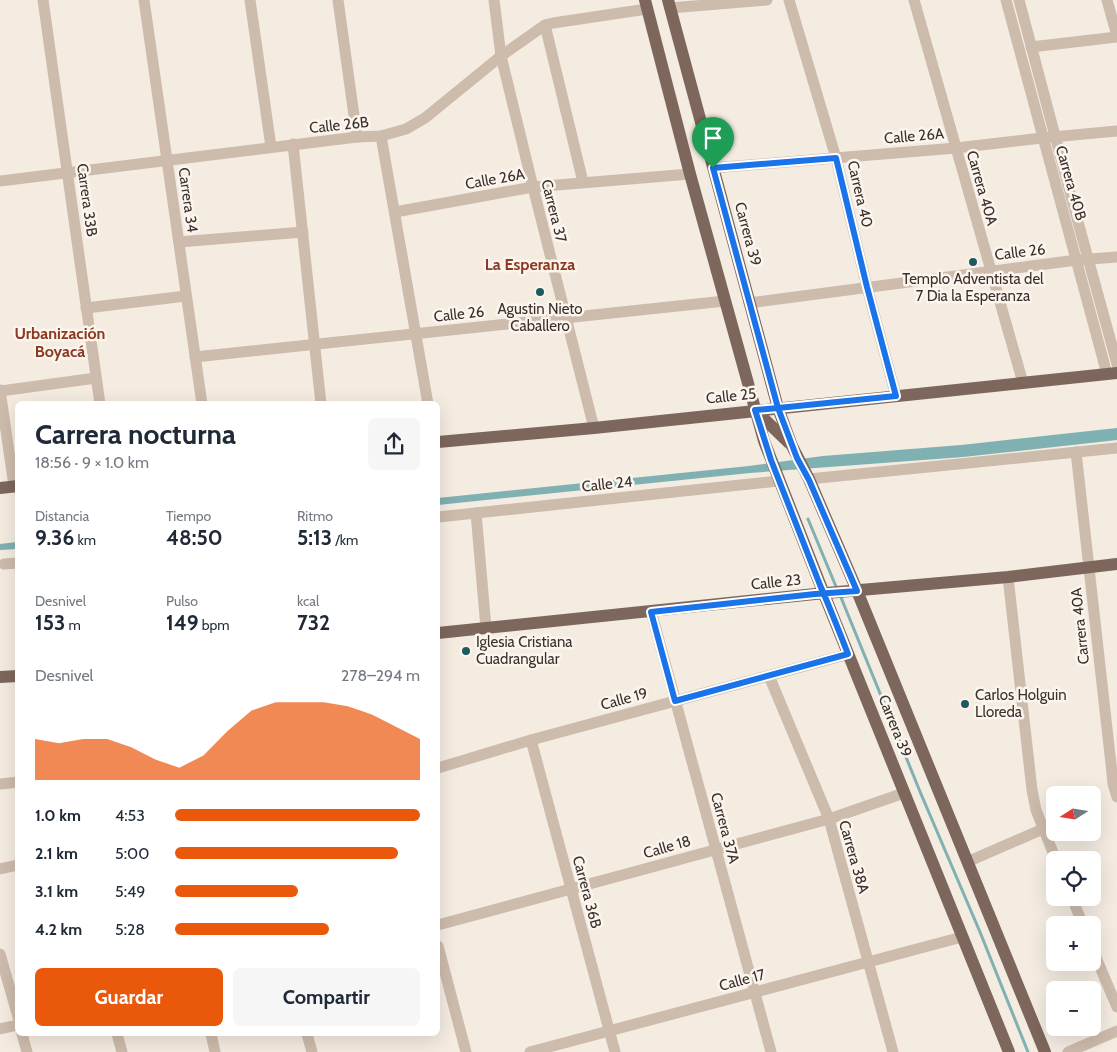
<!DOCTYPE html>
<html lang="es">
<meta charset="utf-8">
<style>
body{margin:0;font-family:Cabin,sans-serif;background:#f6f6f7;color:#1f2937;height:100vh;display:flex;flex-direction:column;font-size:19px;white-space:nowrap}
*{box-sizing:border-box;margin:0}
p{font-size:16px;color:#747a83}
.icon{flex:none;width:28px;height:28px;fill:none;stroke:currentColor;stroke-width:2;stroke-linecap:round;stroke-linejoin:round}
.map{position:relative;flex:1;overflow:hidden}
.drawer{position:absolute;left:15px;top:401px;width:425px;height:635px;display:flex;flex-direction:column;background:#fff;border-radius:8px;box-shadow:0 5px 20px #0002}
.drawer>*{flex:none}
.needle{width:32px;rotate:258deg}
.controls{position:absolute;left:1046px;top:786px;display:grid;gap:10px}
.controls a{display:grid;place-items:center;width:55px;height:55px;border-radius:8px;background:#fff;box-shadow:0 5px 20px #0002;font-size:25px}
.pin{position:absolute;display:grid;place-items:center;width:42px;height:42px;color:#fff;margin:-51px -21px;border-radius:50% 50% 50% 0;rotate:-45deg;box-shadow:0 0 5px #0007}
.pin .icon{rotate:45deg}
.round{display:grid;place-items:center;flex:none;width:52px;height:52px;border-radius:8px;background:#f6f6f7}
.head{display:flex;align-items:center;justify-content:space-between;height:85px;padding:0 20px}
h1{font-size:28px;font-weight:800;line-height:38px}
.metrics{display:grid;grid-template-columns:repeat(3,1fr);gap:8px;height:85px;padding:5px 20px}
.metrics div{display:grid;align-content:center}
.metrics b{font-size:21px;font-weight:800}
.metrics small{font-size:14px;font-weight:400}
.metrics p{font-size:14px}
.chart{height:140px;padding:10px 20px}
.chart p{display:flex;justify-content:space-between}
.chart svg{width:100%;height:90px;margin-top:5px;fill:#ea580c;opacity:.7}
.button{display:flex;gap:10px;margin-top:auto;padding:10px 20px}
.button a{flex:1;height:58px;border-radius:8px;background:#ea580c;color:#fff;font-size:20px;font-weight:800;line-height:58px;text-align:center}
.button a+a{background:#f6f6f7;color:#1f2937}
ul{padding:0 20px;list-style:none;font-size:16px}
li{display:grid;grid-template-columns:80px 60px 1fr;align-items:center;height:38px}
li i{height:12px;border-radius:6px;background:#ea580c}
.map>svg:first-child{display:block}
.water{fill:#7fb0b2}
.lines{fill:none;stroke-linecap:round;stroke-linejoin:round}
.stream{stroke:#7fb0b2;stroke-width:3}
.minor{stroke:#cdbbac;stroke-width:11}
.major{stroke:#7d675c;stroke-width:12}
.route-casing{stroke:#fff;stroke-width:10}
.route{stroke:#1a73e8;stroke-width:6}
.poi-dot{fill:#1f5a5e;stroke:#fbf5ee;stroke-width:2}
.labels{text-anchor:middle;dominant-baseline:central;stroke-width:5;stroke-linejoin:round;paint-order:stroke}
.street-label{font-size:15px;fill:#3b302b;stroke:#fbf5ee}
.poi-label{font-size:15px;fill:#3b302b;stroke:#fbf5ee}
.neighbourhood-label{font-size:16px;font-weight:bold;fill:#8c3b22;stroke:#fbf5ee}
</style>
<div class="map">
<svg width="1117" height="1052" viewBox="0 0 1117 1052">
<rect width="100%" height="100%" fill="#f4ebe1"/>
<!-- water -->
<g class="water">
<path d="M1117 428V440L963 457 750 473 438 505V498L749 466 823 456 961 445Z"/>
<path d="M17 542V549L0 550V544Z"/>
</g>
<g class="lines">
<!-- stream -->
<g class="stream">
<path d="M808 519 837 589"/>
<path d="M840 595 921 794 980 932 1028 1052"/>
</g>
<!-- minor -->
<g class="minor">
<path d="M43 0 100 404"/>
<path d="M144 0 202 404"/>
<path d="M250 0 271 147"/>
<path d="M338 0 357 137"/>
<path d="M494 0 501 56 533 187 594 428"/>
<path d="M789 0 836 158 867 287 896 396"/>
<path d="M914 0 1023 383"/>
<path d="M1006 0 1107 374"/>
<path d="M1019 0 1072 200 1117 364"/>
<path d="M1107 0 1117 36"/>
<path d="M670 8 767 0"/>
<path d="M545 25 583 182"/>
<path d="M1031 47 1117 37"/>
<path d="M381 136 428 404"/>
<path d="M293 144 321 404"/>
<path d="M713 168 956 148 1042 138 1117 131"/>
<path d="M0 181 357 137 381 136 406 129 425 118 501 56 545 25 553 23 647 9"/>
<path d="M395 212 533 187 690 174"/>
<path d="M179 242 303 232"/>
<path d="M749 303 1077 260 1117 257"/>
<path d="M86 308 186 296"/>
<path d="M195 357 725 301"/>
<path d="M0 390 14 486"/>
<path d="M0 391 96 378"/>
<path d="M1076 452 1111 764 1113 784 1117 797"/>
<path d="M809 479 1117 448"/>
<path d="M476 513 486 628"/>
<path d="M438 517 779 481"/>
<path d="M4 564 18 563"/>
<path d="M1008 577 1032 790 1036 810 1056 860"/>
<path d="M651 611 771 1052"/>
<path d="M769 676 829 819 893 1052"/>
<path d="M531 740 615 1052"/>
<path d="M438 768 531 740 849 654"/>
<path d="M0 784 18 782"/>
<path d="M967 862 1043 829"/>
<path d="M0 869 18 865"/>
<path d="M1072 898 1083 925"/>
<path d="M438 925 829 819 904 793"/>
<path d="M438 946 466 1052"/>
<path d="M1092 948 1117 1007"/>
<path d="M0 954 18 1017"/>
<path d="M0 1029 18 1025"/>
<path d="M22 1034 27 1052"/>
<path d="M117 1034 122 1052"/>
<path d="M211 1034 215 1052"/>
<path d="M307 1034 312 1052"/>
<path d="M530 1052 962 937"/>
<path d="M1068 1052 1117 1031"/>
</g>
<!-- major -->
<g class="major">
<path d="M645 0 690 174 764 441 824 594 1009 1052"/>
<path d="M668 0 778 408 792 446 809 479 853 581 1045 1052"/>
<path d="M757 412 789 443"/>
<path d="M438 442 594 428 1117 373"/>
<path d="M0 488 18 486"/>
<path d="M438 633 815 594 1008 577 1117 564"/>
<path d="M0 677 18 676"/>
</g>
</g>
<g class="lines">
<defs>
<path id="route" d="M713 168 778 408 755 410 771 460 820 585C830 608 839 631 848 654L675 701 651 612 815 594C829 593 843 592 857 591L809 480 797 458 778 408 896 396 867 287 836 158 713 168"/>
</defs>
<!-- route casing -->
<use href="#route" class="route-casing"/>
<!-- route -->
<use href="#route" class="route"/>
</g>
<!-- markers -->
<g class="poi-dot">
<circle cx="973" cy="262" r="5"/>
<circle cx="540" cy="292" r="5"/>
<circle cx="466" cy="651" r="5"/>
<circle cx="965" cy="704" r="5"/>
</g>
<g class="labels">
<!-- street labels -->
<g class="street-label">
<text transform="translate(339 125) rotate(-6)">Calle 26B</text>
<text transform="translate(914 136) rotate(-5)">Calle 26A</text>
<text transform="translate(495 179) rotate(-10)">Calle 26A</text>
<text transform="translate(1071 183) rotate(74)">Carrera 40B</text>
<text transform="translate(982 188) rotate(74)">Carrera 40A</text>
<text transform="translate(860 194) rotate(77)">Carrera 40</text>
<text transform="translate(87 200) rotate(82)">Carrera 33B</text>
<text transform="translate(188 200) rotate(82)">Carrera 34</text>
<text transform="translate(554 211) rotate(76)">Carrera 37</text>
<text transform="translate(748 234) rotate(75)">Carrera 39</text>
<text transform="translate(1020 252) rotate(-7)">Calle 26</text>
<text transform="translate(459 314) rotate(-6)">Calle 26</text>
<text transform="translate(731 396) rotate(-6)">Calle 25</text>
<text transform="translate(607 484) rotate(-6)">Calle 24</text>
<text transform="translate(776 582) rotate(-6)">Calle 23</text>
<text transform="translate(1080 626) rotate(-96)">Carrera 40A</text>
<text transform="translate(624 699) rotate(-15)">Calle 19</text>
<text transform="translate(895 726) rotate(68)">Carrera 39</text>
<text transform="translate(725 828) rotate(75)">Carrera 37A</text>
<text transform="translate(667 847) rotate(-16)">Calle 18</text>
<text transform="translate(854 857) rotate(74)">Carrera 38A</text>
<text transform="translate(587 892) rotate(75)">Carrera 36B</text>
<text transform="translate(742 980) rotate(-15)">Calle 17</text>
</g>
<!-- poi labels -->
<g class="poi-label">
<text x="973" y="279">Templo Adventista del<tspan x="973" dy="17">7 Dia la Esperanza</tspan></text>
<text x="540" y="309">Agustin Nieto<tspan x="540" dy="17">Caballero</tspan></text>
<text x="476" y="642" text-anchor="start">Iglesia Cristiana<tspan x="476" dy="17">Cuadrangular</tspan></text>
<text x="975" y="695" text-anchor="start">Carlos Holguin<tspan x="975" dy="17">Lloreda</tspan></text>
</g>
<!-- neighbourhood labels -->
<g class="neighbourhood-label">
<text x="530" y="264">La Esperanza</text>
<text x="60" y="333">Urbanización<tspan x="60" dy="18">Boyacá</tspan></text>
</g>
</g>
</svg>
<div class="controls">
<a><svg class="needle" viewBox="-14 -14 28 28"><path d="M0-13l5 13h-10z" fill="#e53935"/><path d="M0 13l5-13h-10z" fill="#747a83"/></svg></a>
<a><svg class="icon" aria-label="locate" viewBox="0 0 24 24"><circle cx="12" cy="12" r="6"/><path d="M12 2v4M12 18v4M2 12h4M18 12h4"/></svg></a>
<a>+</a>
<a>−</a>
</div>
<div class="pin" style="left:713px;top:168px;background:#1e9e55"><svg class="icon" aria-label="arrive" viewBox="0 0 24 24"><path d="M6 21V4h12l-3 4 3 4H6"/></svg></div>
<section class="drawer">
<div class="head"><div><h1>Carrera nocturna</h1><p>18:56 · 9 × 1.0 km</p></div><a class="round"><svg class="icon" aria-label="share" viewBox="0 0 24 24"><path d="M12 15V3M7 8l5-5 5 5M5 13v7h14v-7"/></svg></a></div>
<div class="metrics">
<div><p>Distancia</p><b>9.36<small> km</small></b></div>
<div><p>Tiempo</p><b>48:50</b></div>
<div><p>Ritmo</p><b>5:13<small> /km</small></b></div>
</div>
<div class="metrics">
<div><p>Desnivel</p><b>153<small> m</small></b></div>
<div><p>Pulso</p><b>149<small> bpm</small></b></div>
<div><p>kcal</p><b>732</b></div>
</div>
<div class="chart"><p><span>Desnivel</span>278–294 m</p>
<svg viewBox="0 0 160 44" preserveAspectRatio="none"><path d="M0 44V24L10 26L20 24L30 24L40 28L50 34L60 38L70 32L80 20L90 10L100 6L110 6L120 6L130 8L140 12L150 18L160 24V44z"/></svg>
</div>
<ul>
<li><b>1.0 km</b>4:53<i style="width:100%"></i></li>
<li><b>2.1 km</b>5:00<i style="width:91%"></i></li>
<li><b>3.1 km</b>5:49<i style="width:50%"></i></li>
<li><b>4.2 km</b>5:28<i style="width:63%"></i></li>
</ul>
<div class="button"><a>Guardar</a><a>Compartir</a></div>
</section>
</div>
